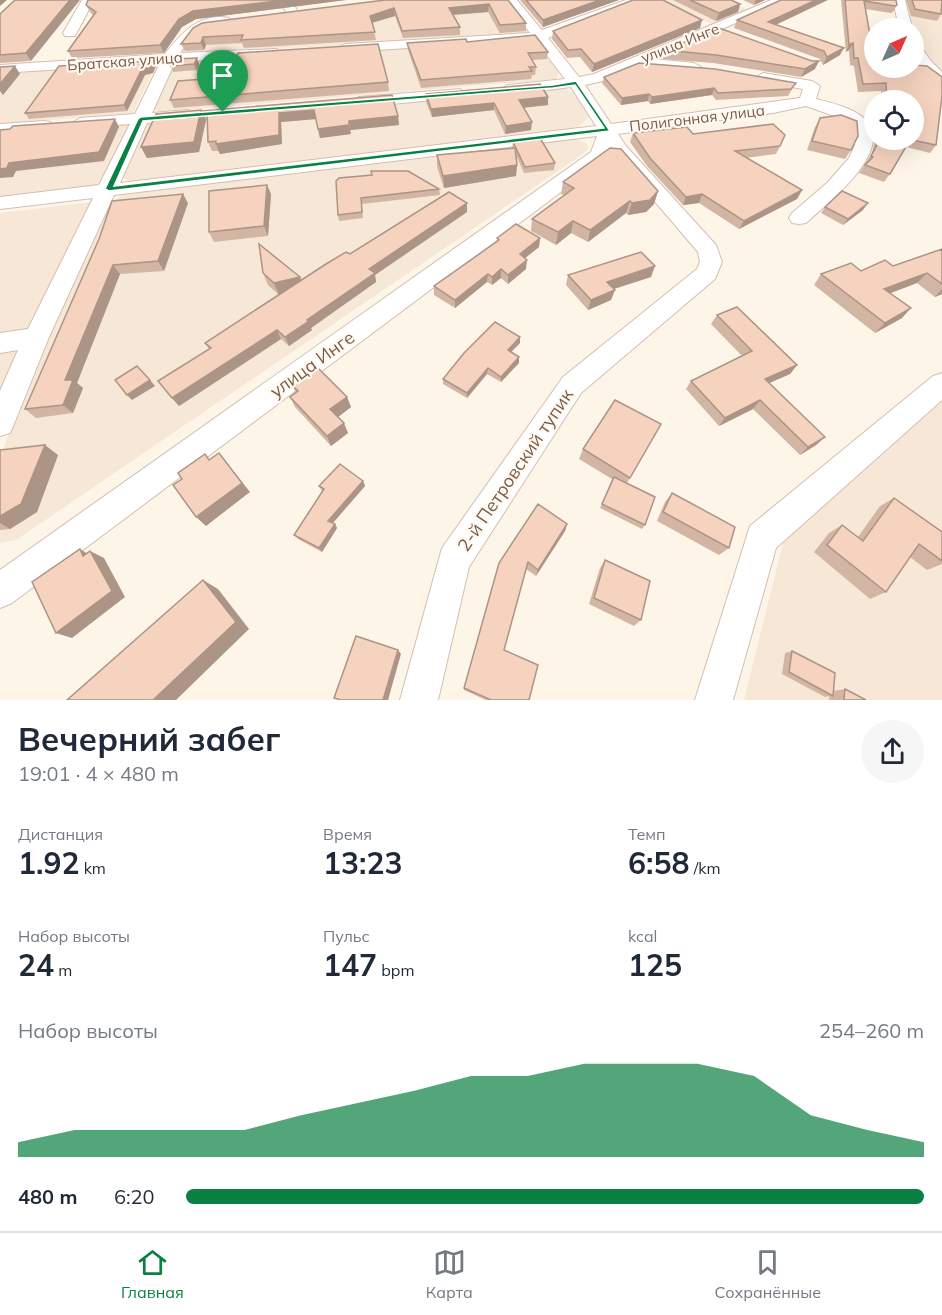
<!DOCTYPE html>
<html lang="ru">
<meta charset="utf-8">
<style>
body{margin:0;font-family:Mulish,sans-serif;background:#f6f6f7;color:#1f2937;height:100vh;display:flex;flex-direction:column;font-size:22px;white-space:nowrap}
*{box-sizing:border-box;margin:0}
p{font-size:20px;color:#747a83}
.icon{flex:none;width:33px;height:33px;fill:none;stroke:currentColor;stroke-width:2;stroke-linecap:round;stroke-linejoin:round}
.map{position:relative;height:700px;overflow:hidden}
.side{display:flex;flex-direction:column;background:#fff;flex:1}
.side>*{flex:none}
.needle{width:39px;rotate:45deg}
.buttons{position:absolute;left:864px;top:18px;display:grid;gap:12px}
.buttons a{display:grid;place-items:center;width:60px;height:60px;border-radius:50%;background:#fff;box-shadow:0 6px 24px #0002;font-size:30px}
.pin{position:absolute;display:grid;place-items:center;width:51px;height:51px;color:#fff;margin:-62px -26px;border-radius:50% 50% 50% 0;rotate:-45deg;box-shadow:0 0 6px #0007}
.pin .icon{rotate:45deg}
.round{display:grid;place-items:center;flex:none;width:63px;height:63px;border-radius:32px;background:#f6f6f7}
.summary{display:flex;align-items:center;justify-content:space-between;height:102px;padding:0 18px}
h1{font-size:33px;font-weight:700;line-height:45px}
.metrics{display:grid;grid-template-columns:repeat(3,1fr);gap:9px;height:102px;padding:6px 18px}
.metrics div{display:grid;align-content:center}
.metrics b{font-size:30px;font-weight:700}
.metrics small{font-size:16px;font-weight:400}
.metrics p{font-size:16px}
.chart{height:168px;padding:12px 18px}
.chart p{display:flex;justify-content:space-between}
.chart svg{width:100%;height:108px;margin-top:6px;fill:#0b8043;opacity:.7}
ul{padding:0 18px;list-style:none;font-size:20px}
li{display:grid;grid-template-columns:96px 72px 1fr;align-items:center;height:45px}
li i{height:15px;border-radius:8px;background:#0b8043}
.menu{display:flex;justify-content:space-around;align-items:center;height:84px;border-top:2px solid #e0e1e3;background:#fff;font-size:16px;color:#747a83}
.menu a{display:grid;justify-items:center;gap:3px}
.menu .active{color:#0b8043}
.map>svg:first-child{display:block}
.residential{fill:#f6e7d6}
.lines{fill:none;stroke-linecap:round;stroke-linejoin:round}
.street-casing{stroke:#d4beb0;stroke-width:2}
.street{fill:#fff;fill-rule:evenodd}
.wall{fill:#d3b5a4}
.shaded-wall{fill:#ac9486}
.building{fill:#f5d3bf;stroke:#ac9486;stroke-width:1.5}
.route{fill:#0b8043;stroke:#fff;stroke-width:1.5;fill-rule:evenodd}
.labels{text-anchor:middle;dominant-baseline:central;stroke-width:4.5;stroke-linejoin:round;paint-order:stroke}
.far-street-label{font-size:15px;fill:#7a5a4a;stroke:#fff9f0}
.street-label{font-size:18px;fill:#7a5a4a;stroke:#fff9f0}
</style>
<div class="map">
<svg width="942" height="700" viewBox="0 0 942 700">
<rect width="100%" height="100%" fill="#fef5e9"/>
<!-- residential -->
<g class="residential">
<path d="M505 0 529 31 525 35 180 54 197 27Z"/>
<path d="M662 0H723L748 10 711 24Z"/>
<path d="M902 0H942V73L920 53Z"/>
<path d="M520 41 536 43 559 72 556 79 160 112 152 108 171 65 181 60Z"/>
<path d="M157 63 133 113 0 124V72Z"/>
<path d="M562 88 573 92 590 116 577 129 134 183 123 178 142 126 158 119Z"/>
<path d="M137 123 103 185 0 198V133Z"/>
<path d="M572 138 586 143 589 148 580 156 16 540 0 543V458L48 327 108 205 127 192Z"/>
<path d="M93 202 33 334 0 339V213Z"/>
<path d="M23 344 0 402V348Z"/>
<path d="M942 396V700H744L783 543Z"/>
</g>
<g class="lines">
<defs>
<g id="street">
<path d="M82 0H94L75 36H65L63 33Z"/>
<path d="M280 0H292L298 13 296 16H288Z"/>
<path d="M505 0H517L542 30 626 0H644L548 38 579 77 594 74 771 0H788L654 59 694 63 701 67 699 70 637 67 603 81 585 85 611 124 800 98 803 89 758 81 755 78 763 73 812 81 820 86 816 99C832 103 861 109 870 126 887 157 827 204 806 223L799 224 792 223 789 218 792 213 827 183 849 158 855 145 854 129 837 117 806 106 773 113 618 134 626 146 716 245 722 262 715 279 581 393 469 567 438 700H400L442 548 563 377 697 269 700 262 698 252 610 149 605 159 12 603 0 608V570L591 152 597 136 114 195 49 337 14 424 10 433 0 436V391L18 350 0 353V333L28 329 93 198 0 209V197L99 185 130 124 80 128 72 123 80 118 135 114 160 63 0 73V65L165 54C180 34 200 12 229 18L231 21 229 24C203 30 196 31 180 53L277 49 279 52 277 55 272 56 175 62 152 113 188 110 196 115 188 120 147 123 120 183 596 126 571 87 508 95 502 93 500 90 508 85 565 79 535 40 345 52 338 48 345 44 530 33Z"/>
<path d="M893 0H905L912 28H899Z"/>
<path d="M914 43 919 44 930 60 942 72V85C933 82 916 67 914 58 912 53 914 46 914 43Z"/>
<path d="M460 89 468 94 466 97 359 107 351 102 359 97Z"/>
<path d="M44 121 50 122 52 126 50 130 0 134V124Z"/>
<path d="M942 373V400L776 548 733 700H695L750 526 933 376Z"/>
</g>
</defs>
<!-- street casing -->
<use href="#street" class="street-casing"/>
<!-- street -->
<use href="#street" class="street"/>
</g>
<!-- wall -->
<g class="wall">
<path d="M15 0 31 61 0 63V14Z"/>
<path d="M88 0H346L196 19 182 27 164 53 72 58 68 51 93 15 90 12 86 5Z"/>
<path d="M508 0 526 23V31L500 33 488 12 453 15 460 27V35L403 38 395 16 372 23 376 40 244 48 242 43 206 45 204 50 185 51 181 44 193 28Z"/>
<path d="M520 0H619L543 27Z"/>
<path d="M673 0H732L740 4 738 12 716 21Z"/>
<path d="M743 0H765L754 5Z"/>
<path d="M841 0H896L897 5 893 12 891 13 865 9 872 46H874V68H914V65L927 66 942 77V96L936 145 930 153 906 147 890 174 884 182 859 173 872 153 875 140H914V100H882L881 91 858 92 854 66 850 65 849 50 846 52Z"/>
<path d="M906 0H942L941 14 937 21 911 16Z"/>
<path d="M737 20 776 25 840 55 823 65 820 59 734 28Z"/>
<path d="M700 28 592 72 580 57 567 58 552 39 553 31Z"/>
<path d="M467 42 548 52 547 59 532 60 536 67 535 75H532L531 79 421 88 408 50 407 43Z"/>
<path d="M665 50 812 61 815 69 801 77 713 63 663 59Z"/>
<path d="M197 58 199 64 197 70 173 72 171 66Z"/>
<path d="M154 61 156 66 153 73 145 75 127 111 29 119 25 113Z"/>
<path d="M604 77 796 83 788 96 716 100 712 95 650 104 648 101 621 105 602 83Z"/>
<path d="M388 82 389 91 174 108 170 100Z"/>
<path d="M426 94 548 97V105L523 108 531 130 505 134 494 110 432 117 426 102Z"/>
<path d="M201 110 202 111 398 116 399 125 350 130 351 134 320 138 316 119 281 122 282 144 220 154 218 151H212L208 142 207 120H206L199 152 147 158 141 147Z"/>
<path d="M874 112V137L869 120Z"/>
<path d="M820 118 851 150 845 159 807 150 815 127Z"/>
<path d="M633 133 693 134 780 146 776 154 746 158 802 190 797 199 739 229 699 203 683 205 647 166 630 142Z"/>
<path d="M513 142 555 163 554 170 524 173 516 155 517 165 516 176 444 188 437 167V155L512 148Z"/>
<path d="M336 181 439 189 440 195 362 204 363 218 339 221 338 215Z"/>
<path d="M563 182 658 191 654 204 646 212 628 215 626 213 588 242 571 233 556 245 531 231 532 219 564 195 561 194Z"/>
<path d="M271 194 268 236 214 242 209 232Z"/>
<path d="M188 203 164 271 120 274 77 383 83 388 73 413 36 418 25 409 99 239Z"/>
<path d="M825 207 863 210 843 225 821 213Z"/>
<path d="M467 212 375 275 376 282 311 328 312 330 289 346 281 339 179 406 158 381 209 349 205 343 279 295 268 285 263 273 301 281 350 254Z"/>
<path d="M497 238H540L539 247 524 258 526 269 508 284 501 278 492 285 487 282 455 308 434 295V286L497 242Z"/>
<path d="M942 249V294L935 297 917 283 890 293 902 318 875 333 814 285 821 274 861 271 893 266Z"/>
<path d="M568 275 651 277 614 289 611 300 588 310 566 285Z"/>
<path d="M717 315 797 365 790 374 769 383 825 437 816 445 800 455 753 409 719 426 686 389 691 381 742 356 711 324Z"/>
<path d="M520 343 511 352 519 357V363L501 382 487 374 467 398 443 384V379Z"/>
<path d="M292 385 347 397 351 407 338 417 348 433 331 446 295 407 290 397 296 393Z"/>
<path d="M661 424 627 483 645 525 642 529 600 508 612 479 579 459 583 449Z"/>
<path d="M0 450 58 455 37 512 10 529 0 530Z"/>
<path d="M363 481 365 486 333 523 335 524 337 528 322 552 298 539 294 535 322 491 319 486Z"/>
<path d="M672 493 729 548 719 555 657 521 665 502Z"/>
<path d="M894 498 942 532V564L927 570 910 557 886 592 870 599 814 552 829 533 842 525 858 537 880 506Z"/>
<path d="M567 524 565 531 536 576 526 569 504 650 529 700H486L464 690V688L499 563Z"/>
<path d="M605 560 641 620 634 626 589 604 600 568Z"/>
<path d="M792 651 833 691 845 689 866 700H829V696L825 697 782 674 785 653Z"/>
</g>
<!-- shaded-wall -->
<g class="shaded-wall">
<path d="M0 0H7L0 6Z"/>
<path d="M70 0H80L31 61 26 53Z"/>
<path d="M286 0H346L196 19 182 27 164 53 160 45 179 19 193 11Z"/>
<path d="M600 0H619L543 27V20Z"/>
<path d="M756 0H765L754 5Z"/>
<path d="M816 0H828L765 30 768 22Z"/>
<path d="M489 4 488 12 449 15V8Z"/>
<path d="M740 4 738 12 716 21 719 13Z"/>
<path d="M394 8 395 16 371 23 370 16Z"/>
<path d="M702 20 700 28 592 72 594 64Z"/>
<path d="M203 37 206 45 204 50 201 43Z"/>
<path d="M853 43 849 50 846 52 849 45Z"/>
<path d="M844 48 840 55 823 65 827 57Z"/>
<path d="M197 58 199 64 197 70 194 64Z"/>
<path d="M154 61 156 66 153 73 145 75 127 111 124 105 142 69Z"/>
<path d="M819 61 815 69 801 77 805 69Z"/>
<path d="M15 66 20 74 3 95 0 91V84Z"/>
<path d="M714 88 712 95 650 104 652 97Z"/>
<path d="M649 94 648 101 621 105 622 98Z"/>
<path d="M548 97V105L519 108V100Z"/>
<path d="M494 103V110L432 117 431 109Z"/>
<path d="M201 110 206 120 199 152 147 158 141 147Z"/>
<path d="M314 110 316 119 281 122 282 144 220 154 216 144 279 113Z"/>
<path d="M398 116 399 125 350 130 349 121Z"/>
<path d="M115 119 119 127 104 161 16 171 13 177 0 178V169L9 163Z"/>
<path d="M532 122 531 130 505 134 506 126Z"/>
<path d="M349 125 351 134 320 138 318 129Z"/>
<path d="M517 165 516 176 444 188 443 176Z"/>
<path d="M267 185 271 194 268 236 264 226Z"/>
<path d="M802 190 797 199 739 229 744 221Z"/>
<path d="M658 191 654 204 646 212 628 215 632 203Z"/>
<path d="M183 194 188 203 164 271 158 261Z"/>
<path d="M702 194 699 203 683 205 686 197Z"/>
<path d="M630 201 626 213 588 242 590 230Z"/>
<path d="M467 203V212L375 275 376 282 311 328 312 330 289 346 285 337 369 269Z"/>
<path d="M868 203 863 210 843 225 848 219Z"/>
<path d="M573 221 571 233 556 245 558 232Z"/>
<path d="M540 238 539 247 519 263 520 254Z"/>
<path d="M527 260 526 269 508 284V275Z"/>
<path d="M113 265 120 274 77 383 83 388 73 413 63 405 65 380Z"/>
<path d="M655 266 651 277 604 292 607 282Z"/>
<path d="M501 269V278L492 285V277Z"/>
<path d="M927 273 917 283 875 299 884 289Z"/>
<path d="M488 274 487 282 455 308V300Z"/>
<path d="M300 277 304 289 279 295 274 283Z"/>
<path d="M942 289V294L935 297Z"/>
<path d="M615 290 611 300 588 310 591 300Z"/>
<path d="M911 308 902 318 875 333 885 323Z"/>
<path d="M277 330 281 339 179 406 172 398Z"/>
<path d="M520 337V343L507 356 508 350Z"/>
<path d="M519 357V363L501 382V377Z"/>
<path d="M797 365 790 374 758 388 765 379Z"/>
<path d="M488 368 487 374 467 398V393Z"/>
<path d="M150 380 155 386 132 400 127 395Z"/>
<path d="M347 397 351 407 334 420 330 409Z"/>
<path d="M760 400 753 409 719 426 725 418Z"/>
<path d="M344 423 348 433 331 446 327 436Z"/>
<path d="M825 437 816 445 800 455 808 447Z"/>
<path d="M45 445 58 455 37 512 10 529 0 523V516Z"/>
<path d="M219 453 250 492 206 526 196 517Z"/>
<path d="M363 481 365 486 331 525 328 521Z"/>
<path d="M335 524 337 528 322 552 319 548Z"/>
<path d="M567 524 565 531 536 576 538 570Z"/>
<path d="M80 549 93 557 90 551 104 558 125 597 72 638 56 633 83 556Z"/>
<path d="M203 580 218 589 249 629 176 700H153Z"/>
<path d="M398 650 401 654 388 700H383Z"/>
</g>
<!-- building -->
<g class="building">
<path d="M15 0H70L26 53 0 55V14Z"/>
<path d="M88 0H286L193 11 179 19 160 45 68 51 96 12 86 5Z"/>
<path d="M385 0H508L526 23 500 25 489 4 449 8 460 27 402 31 394 8 370 16 375 32 241 40 243 35 203 37 201 43 181 44 193 28 202 23Z"/>
<path d="M526 0H600L543 20Z"/>
<path d="M633 0H663L702 20 594 64 581 49 568 50 553 31Z"/>
<path d="M690 0H731L740 4 719 13Z"/>
<path d="M781 0H816L768 22 844 48 827 57 824 51 737 20Z"/>
<path d="M845 0H896L897 5 895 6 864 1 872 46H874V68H914V65L927 66 942 77V96L936 145 912 140H914V100H887L886 83 863 84 858 58H854L853 43 849 45Z"/>
<path d="M912 0H942L941 14 915 9Z"/>
<path d="M719 28 812 61H819L805 69 716 55 665 50Z"/>
<path d="M535 35 548 52 528 53 536 67H529L532 71 421 80 407 43 466 39 467 42Z"/>
<path d="M378 44 388 82 170 100 178 81 231 77 238 53Z"/>
<path d="M197 58 194 64 171 66 174 59Z"/>
<path d="M154 61 150 67 142 69 124 105 25 113 59 66Z"/>
<path d="M639 63 715 69 796 83 791 89 718 93 714 88 652 97 649 94 622 98 604 77Z"/>
<path d="M15 66 0 84V67Z"/>
<path d="M540 84 548 97 519 100 532 122 506 126 494 103 431 109 426 94Z"/>
<path d="M392 95 398 116 349 121V125L318 129 314 110 279 113V135L216 144V141L208 142 207 112 202 111Z"/>
<path d="M201 110 194 142 141 147 156 114Z"/>
<path d="M841 115 857 121 858 136 851 150 812 141 820 118Z"/>
<path d="M115 119 99 152 9 163 7 168 0 169V130L10 129 13 126Z"/>
<path d="M773 124 785 135 780 146 735 151 802 190 744 221 702 194 686 197 650 158 633 133 687 127 693 134Z"/>
<path d="M540 138 555 163 525 167 513 142Z"/>
<path d="M878 140H910L890 174 865 165 873 157 871 156 877 145Z"/>
<path d="M515 148 517 165 443 176 437 155Z"/>
<path d="M610 148 621 149 658 191 650 200 632 203 630 201 590 230 573 221 558 232 532 219 574 188 563 182Z"/>
<path d="M371 171H408L439 189 361 198 362 212 338 215 336 181 339 178 372 175Z"/>
<path d="M267 185 264 226 209 232V191Z"/>
<path d="M842 191 868 203 848 219 825 207Z"/>
<path d="M449 192 467 203 369 269 375 273 307 320 309 321 285 337 277 330 172 398 158 381 211 348 205 343 326 264 346 252 350 254Z"/>
<path d="M183 194 158 261 113 265 65 380H73L63 405 25 409 99 239 112 201Z"/>
<path d="M516 224 540 238 520 254 527 260 508 275 501 269 492 277 488 274 455 300 434 286 499 240 497 238Z"/>
<path d="M259 244 300 277 274 283 263 273Z"/>
<path d="M942 249V284L927 273 884 289 911 308 885 323 821 274 851 263 861 271 885 260 893 266Z"/>
<path d="M641 252 655 266 607 282 615 290 591 300 568 275Z"/>
<path d="M737 307 797 365 765 379 825 437 808 447 760 400 725 418 691 381 752 351 717 315Z"/>
<path d="M495 322 520 337 508 350 519 357 501 377 488 368 467 393 443 379 464 353Z"/>
<path d="M137 366 150 380 127 395 115 380Z"/>
<path d="M318 368 347 397 330 409 344 423 327 436 290 397 298 391 292 385Z"/>
<path d="M615 400 661 424 630 478 583 449Z"/>
<path d="M45 445 21 504 0 516V450Z"/>
<path d="M219 453 242 483 196 517 173 485 182 479 178 473 205 454 209 460Z"/>
<path d="M340 464 363 481 328 521 335 524 319 548 294 535 324 489 319 486Z"/>
<path d="M614 477 655 497 645 525 602 504Z"/>
<path d="M672 493 735 527 729 548 663 512Z"/>
<path d="M894 498 942 532V561L919 544 886 592 827 545 842 525 863 541Z"/>
<path d="M538 504 567 524 538 570 528 562 504 650 538 665 529 700H491L464 688 499 563Z"/>
<path d="M80 549 83 556 90 551 112 591 56 633 32 582Z"/>
<path d="M605 560 650 581 641 620 594 598Z"/>
<path d="M203 580 236 622 153 700H67Z"/>
<path d="M356 636 398 650 383 700H341L334 698Z"/>
<path d="M792 651 835 673 833 696 789 672Z"/>
<path d="M845 689 866 700H844Z"/>
</g>
<!-- route -->
<path class="route" d="M576 81 610 131 109 191 105 189 138 119 141 117 553 85ZM575 85 604 128 114 186 143 121 553 88Z"/>
<g class="labels">
<!-- far-street labels -->
<g class="far-street-label">
<text transform="translate(680 43) rotate(-22)">улица Инге</text>
<text transform="translate(125 61) rotate(-4)">Братская улица</text>
<text transform="translate(697 118) rotate(-7)">Полигонная улица</text>
</g>
<!-- street labels -->
<g class="street-label">
<text transform="translate(312 364) rotate(-36)">улица Инге</text>
<text transform="translate(515 470) rotate(-56)">2-й Петровский тупик</text>
</g>
</g>
</svg>
<div class="buttons">
<a><svg class="needle" viewBox="-14 -14 28 28"><path d="M0-13l5 13h-10z" fill="#e53935"/><path d="M0 13l5-13h-10z" fill="#747a83"/></svg></a>
<a><svg class="icon" aria-label="locate" viewBox="0 0 24 24"><circle cx="12" cy="12" r="6"/><path d="M12 2v4M12 18v4M2 12h4M18 12h4"/></svg></a>
</div>
<div class="pin" style="left:223px;top:112px;background:#1e9e55"><svg class="icon" aria-label="arrive" viewBox="0 0 24 24"><path d="M6 21V4h12l-3 4 3 4H6"/></svg></div>
</div>
<section class="side">
<div class="summary"><div><h1>Вечерний забег</h1><p>19:01 · 4 × 480 m</p></div><a class="round"><svg class="icon" aria-label="share" viewBox="0 0 24 24"><path d="M12 15V3M7 8l5-5 5 5M5 13v7h14v-7"/></svg></a></div>
<div class="metrics">
<div><p>Дистанция</p><b>1.92<small> km</small></b></div>
<div><p>Время</p><b>13:23</b></div>
<div><p>Темп</p><b>6:58<small> /km</small></b></div>
</div>
<div class="metrics">
<div><p>Набор высоты</p><b>24<small> m</small></b></div>
<div><p>Пульс</p><b>147<small> bpm</small></b></div>
<div><p>kcal</p><b>125</b></div>
</div>
<div class="chart"><p><span>Набор высоты</span>254–260 m</p>
<svg viewBox="0 0 160 44" preserveAspectRatio="none"><path d="M0 44V38L10 33L20 33L30 33L40 33L50 27L60 22L70 17L80 11L90 11L100 6L110 6L120 6L130 11L140 27L150 33L160 38V44z"/></svg>
</div>
<ul>
<li><b>480 m</b>6:20<i style="width:100%"></i></li>
</ul>
</section>
<nav class="menu">
<a class="active"><svg class="icon" aria-label="home" viewBox="0 0 24 24"><path d="M3 11l9-7 9 7M6 9v11h12V9"/></svg>Главная</a>
<a><svg class="icon" aria-label="map" viewBox="0 0 24 24"><path d="M3 6l6-2 6 2 6-2v14l-6 2-6-2-6 2zM9 4v14M15 6v14"/></svg>Карта</a>
<a><svg class="icon" aria-label="saved" viewBox="0 0 24 24"><path d="M7 4h10v16l-5-4-5 4z"/></svg>Сохранённые</a>
</nav>
